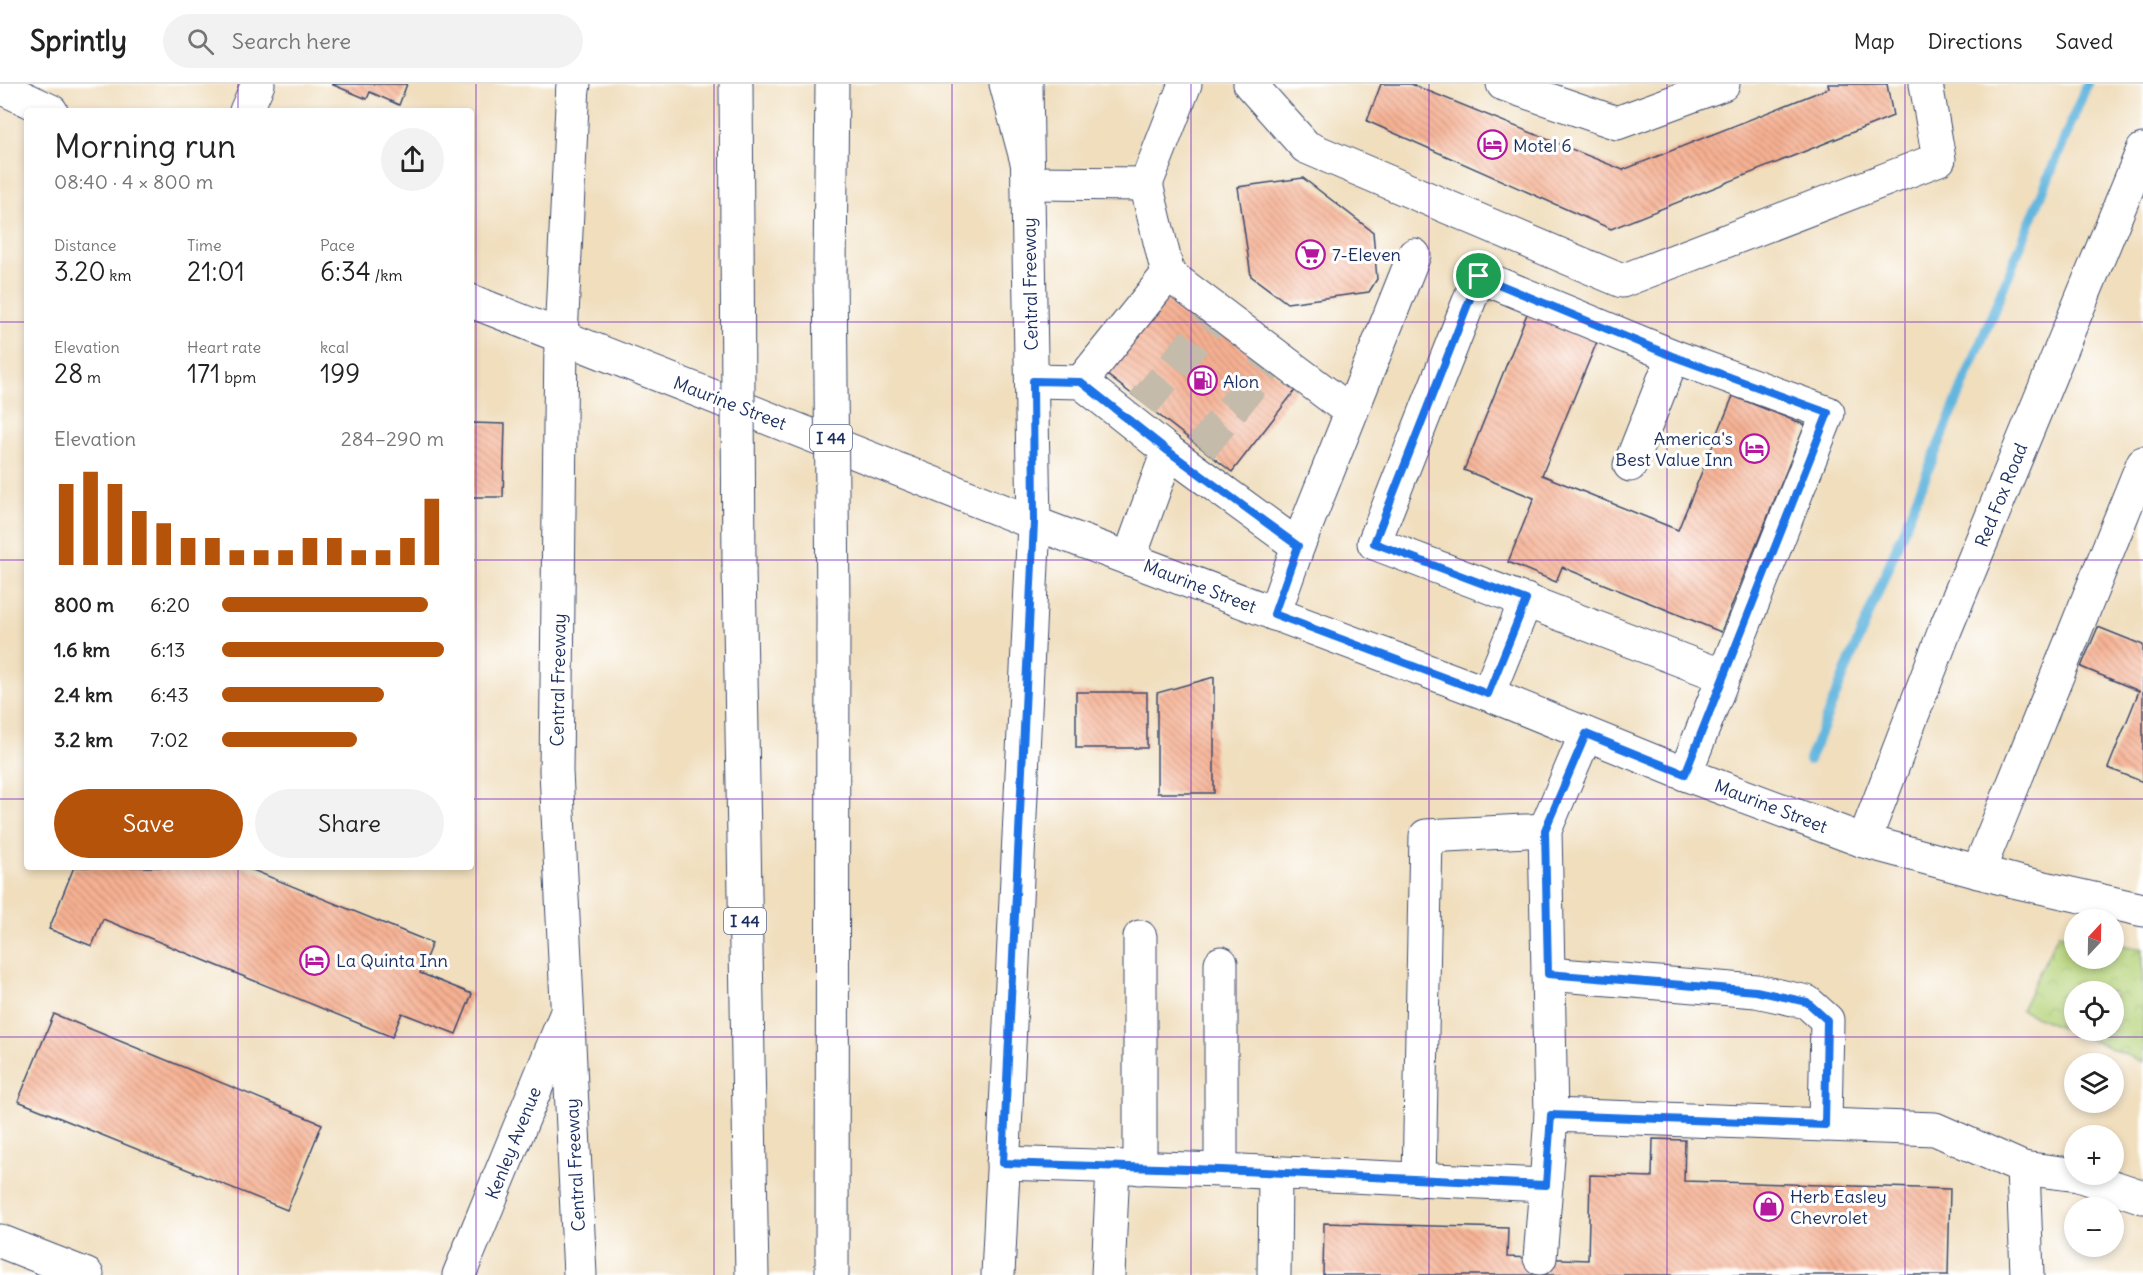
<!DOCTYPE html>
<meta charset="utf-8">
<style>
body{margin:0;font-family:Delius,sans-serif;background:#f2f2f2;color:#222;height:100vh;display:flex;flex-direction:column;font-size:22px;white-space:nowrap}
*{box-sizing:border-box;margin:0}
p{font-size:20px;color:#767676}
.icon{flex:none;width:33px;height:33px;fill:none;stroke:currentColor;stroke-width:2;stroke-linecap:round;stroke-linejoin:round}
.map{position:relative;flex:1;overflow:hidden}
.side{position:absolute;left:24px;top:24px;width:450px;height:762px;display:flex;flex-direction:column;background:#fff;border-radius:6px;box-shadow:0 3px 9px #0003}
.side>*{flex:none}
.needle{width:39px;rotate:22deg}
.tools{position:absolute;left:2064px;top:825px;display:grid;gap:12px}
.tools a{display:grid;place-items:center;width:60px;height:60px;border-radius:50%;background:#fff;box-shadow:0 3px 9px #0003;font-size:30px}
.pin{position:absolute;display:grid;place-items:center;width:51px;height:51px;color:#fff;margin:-26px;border:3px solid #fff;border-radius:50%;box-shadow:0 2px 6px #0007}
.round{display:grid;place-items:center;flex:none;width:63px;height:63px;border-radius:32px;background:#f2f2f2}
.overview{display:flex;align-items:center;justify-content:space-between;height:102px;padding:0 30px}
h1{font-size:33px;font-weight:600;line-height:45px}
.metrics{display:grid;grid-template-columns:repeat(3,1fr);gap:9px;height:102px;padding:6px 30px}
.metrics div{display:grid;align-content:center}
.metrics b{font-size:26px;font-weight:600}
.metrics small{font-size:16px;font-weight:400}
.metrics p{font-size:16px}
.chart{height:168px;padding:12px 30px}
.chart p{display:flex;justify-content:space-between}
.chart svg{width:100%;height:108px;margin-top:6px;stroke:#b45309;stroke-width:6}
.cta{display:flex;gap:12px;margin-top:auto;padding:12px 30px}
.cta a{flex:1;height:69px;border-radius:36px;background:#b45309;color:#fff;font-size:24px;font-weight:600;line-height:69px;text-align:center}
.cta a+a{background:#f2f2f2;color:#222}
ul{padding:0 30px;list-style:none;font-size:20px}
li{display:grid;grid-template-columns:96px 72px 1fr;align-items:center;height:45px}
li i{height:15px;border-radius:8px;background:#b45309}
header{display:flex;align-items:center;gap:36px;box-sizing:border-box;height:84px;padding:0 30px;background:#fff;border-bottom:2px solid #e0e0e0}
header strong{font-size:28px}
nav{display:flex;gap:33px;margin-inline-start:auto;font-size:21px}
.search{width:420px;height:54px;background:#f2f2f2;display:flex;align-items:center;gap:15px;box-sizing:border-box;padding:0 21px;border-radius:33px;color:#767676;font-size:22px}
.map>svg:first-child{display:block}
.park{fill:url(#park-crowns);stroke:#68816c;stroke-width:1.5;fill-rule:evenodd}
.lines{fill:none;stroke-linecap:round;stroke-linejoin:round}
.stream{stroke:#63b6de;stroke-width:10}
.building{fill:url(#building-back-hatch)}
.minor-tunnel{stroke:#c5bbaa;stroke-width:33;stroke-dasharray:33 16;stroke-linecap:butt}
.minor-casing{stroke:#3b496c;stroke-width:35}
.major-casing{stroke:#3b496c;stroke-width:35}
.highway-casing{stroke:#3b496c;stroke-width:35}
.minor{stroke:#fff;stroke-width:33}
.major{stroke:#fff;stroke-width:33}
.highway{stroke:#fff;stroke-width:33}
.highway-bridge-casing{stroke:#3b496c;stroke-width:35;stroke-linecap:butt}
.highway-bridge{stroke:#fff;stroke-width:33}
.route-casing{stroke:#fff;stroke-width:12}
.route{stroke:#1a73e8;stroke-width:8}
.grid{fill:none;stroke:#7b2cbf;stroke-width:1.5;stroke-opacity:0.55}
.labels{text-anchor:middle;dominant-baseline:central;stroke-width:6;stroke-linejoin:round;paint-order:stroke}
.shield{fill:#fff;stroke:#5f6d8e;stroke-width:1.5}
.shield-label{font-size:16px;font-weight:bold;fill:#1b2f5e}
.poi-label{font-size:18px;fill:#1b2f5e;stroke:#fff;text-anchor:start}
.street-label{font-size:18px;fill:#1b2f5e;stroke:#fff}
</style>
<header>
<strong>Sprintly</strong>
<div class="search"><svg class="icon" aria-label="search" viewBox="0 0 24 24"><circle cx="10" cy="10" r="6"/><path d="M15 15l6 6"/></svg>Search here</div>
<nav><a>Map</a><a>Directions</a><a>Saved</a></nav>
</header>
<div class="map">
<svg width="2143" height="1191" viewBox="0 0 2143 1191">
<defs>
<pattern id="park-crowns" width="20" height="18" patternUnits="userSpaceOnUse" patternTransform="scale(1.5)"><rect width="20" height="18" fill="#b5d379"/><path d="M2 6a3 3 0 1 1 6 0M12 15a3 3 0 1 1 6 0" fill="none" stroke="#9bb56b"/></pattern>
<pattern id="building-back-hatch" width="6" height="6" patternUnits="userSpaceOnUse" patternTransform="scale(1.5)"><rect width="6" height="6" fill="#f7b192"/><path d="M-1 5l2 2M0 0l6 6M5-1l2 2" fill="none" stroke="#c7907a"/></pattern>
</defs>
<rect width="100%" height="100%" fill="#fff"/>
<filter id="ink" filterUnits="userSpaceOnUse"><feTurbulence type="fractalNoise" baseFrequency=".0167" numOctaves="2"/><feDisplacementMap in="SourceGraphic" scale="12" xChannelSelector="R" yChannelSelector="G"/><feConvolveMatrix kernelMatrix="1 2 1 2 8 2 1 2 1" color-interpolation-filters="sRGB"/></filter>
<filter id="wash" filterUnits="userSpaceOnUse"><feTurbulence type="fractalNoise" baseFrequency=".008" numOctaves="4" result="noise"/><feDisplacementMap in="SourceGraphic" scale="24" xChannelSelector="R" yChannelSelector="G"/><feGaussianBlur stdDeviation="1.35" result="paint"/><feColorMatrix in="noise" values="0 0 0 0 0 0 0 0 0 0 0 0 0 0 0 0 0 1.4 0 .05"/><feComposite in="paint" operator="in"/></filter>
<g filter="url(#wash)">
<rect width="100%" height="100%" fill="#f0debd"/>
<!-- park -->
<path class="park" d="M2058 850 2074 853V874H2114V860L2143 865V978L2021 926ZM2074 908H2114V946H2074Z"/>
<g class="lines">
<!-- stream -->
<path class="stream" d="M1809 676 2087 0"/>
</g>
<g id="blocks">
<!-- building -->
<g class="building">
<path d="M331 0H407L399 21 370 8 367 15Z"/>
<path d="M1381 0H1411L1623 86 1829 4 1828 0H1887L1893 32 1611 145 1367 37Z"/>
<path d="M1303 94 1373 148 1377 195 1369 208 1287 219 1251 192 1238 103Z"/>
<path d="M1171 207 1297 304 1232 388 1106 290Z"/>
<path d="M1529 225 1599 253 1542 391 1678 446 1733 312 1805 341 1721 548 1562 483 1556 498 1508 478 1534 414 1464 386Z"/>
<path d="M471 339 505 340 503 413H471Z"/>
<path d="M2098 543 2143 561V698L2108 684 2139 607 2081 583Z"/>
<path d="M1214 593V709H1157V609Z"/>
<rect x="1076" y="608" width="71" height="56"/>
<path d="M74 783H245L432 859 420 889 472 910 456 950 402 929 392 953 103 835 92 862 49 845Z"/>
<path d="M54 930 322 1040 287 1126 18 1017Z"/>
<path d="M1653 1055 1685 1056 1684 1097 1950 1105 1948 1191H1323L1324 1139 1508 1144 1507 1173 1588 1176 1590 1091 1652 1093Z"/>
</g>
</g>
</g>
<g filter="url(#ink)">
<use href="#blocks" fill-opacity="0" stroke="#3b496c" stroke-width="1.5"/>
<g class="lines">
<!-- minor-tunnel -->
<g class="minor-tunnel">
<path d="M1143 320 1211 237"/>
<path d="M1201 364 1267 281"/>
</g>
<defs>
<g id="minor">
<path d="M1250 0 1306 63 1622 197 1939 75 1926 0"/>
<path d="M1503 0 1617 39 1723 0"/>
<path d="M0 3 51 27"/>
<path d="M246 27 258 0"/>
<path d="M1028 99 1146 100 1185 0"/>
<path d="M1146 100 1168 190 1351 328"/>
<path d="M471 217 1034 439 1488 610 1685 690 1864 757 2013 797 2143 826"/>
<path d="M1033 297 1081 298 1168 367 1298 462 1274 530"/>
<path d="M1081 298 1168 190"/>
<path d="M1630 381 1673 272"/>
<path d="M1298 462 1414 171"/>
<path d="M1129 475 1168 367"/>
<path d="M1488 610 1526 516"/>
<path d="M1685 690 1828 329 1673 272 1479 192 1374 459 1723 592"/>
<path d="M1864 757 1945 546 2143 66"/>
<path d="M1978 788 2143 379"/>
<path d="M1221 879V1086"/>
<path d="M1548 890 1756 907 1807 918 1827 936 1825 1041"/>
<path d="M1551 1031 1935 1045 2023 1084 2027 1191"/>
<path d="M1003 1079 1221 1086 1546 1101 1551 1031 1545 746 1586 650"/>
<path d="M1140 1084V853"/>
<path d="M2023 1084 2078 1091 2143 1113"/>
<path d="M1419 1096 1426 752 1545 746"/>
<path d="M0 1157 87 1191"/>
<path d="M1540 1174 1546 1101"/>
<path d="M459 1191 567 928"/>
<path d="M1108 1191 1113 1083"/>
<path d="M1274 1191 1275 1089"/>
</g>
<g id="major">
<path d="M573 0 561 253 556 687 580 1191"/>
<path d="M998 1191 1034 439 1026 0"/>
</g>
<g id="highway">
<path d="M736 0 737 147"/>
<path d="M1006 0 1027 78"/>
<path d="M573 5 574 0"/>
<path d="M830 184 832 0"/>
<path d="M739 484 752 1191"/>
<path d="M832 1191 833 524"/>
</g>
</defs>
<!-- minor casing -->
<use href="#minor" class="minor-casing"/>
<!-- major casing -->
<use href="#major" class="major-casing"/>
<!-- highway casing -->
<use href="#highway" class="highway-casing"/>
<!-- minor -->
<use href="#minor" class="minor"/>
<!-- major -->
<use href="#major" class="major"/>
<!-- highway -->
<use href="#highway" class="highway"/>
<defs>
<g id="highway-bridge">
<path d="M737 147 739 484"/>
<path d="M830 184 833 524"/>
</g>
</defs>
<!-- highway-bridge casing -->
<use href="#highway-bridge" class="highway-bridge-casing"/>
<!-- highway-bridge -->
<use href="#highway-bridge" class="highway-bridge"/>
</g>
</g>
<g class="lines" filter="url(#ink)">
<defs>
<path id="route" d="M1479 192 1672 272 1828 329 1685 690 1586 650 1545 746 1548 890 1756 907 1807 918 1827 936 1825 1041 1551 1031 1546 1101 1221 1086 1003 1079 1034 438 1033 297 1081 298 1168 367 1298 462 1274 530 1488 610 1526 516 1374 459Z"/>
</defs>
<!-- route casing -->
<use href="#route" class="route-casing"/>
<!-- route -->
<use href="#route" class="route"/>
</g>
<!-- grid -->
<path class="grid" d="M238 0V27M476 0V1191M714 0V1191M952 0V1191M1191 0V1191M1429 0V1191M1667 0V1191M1905 0V1191M0 238H27M471 238H2143M0 476H27M471 476H2143M0 715H27M471 715H2143M238 783V1191M0 953H2143"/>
<!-- icons -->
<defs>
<symbol id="hotel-ring" viewBox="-11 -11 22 22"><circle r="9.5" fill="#fff" stroke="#b5179e" stroke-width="1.5"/><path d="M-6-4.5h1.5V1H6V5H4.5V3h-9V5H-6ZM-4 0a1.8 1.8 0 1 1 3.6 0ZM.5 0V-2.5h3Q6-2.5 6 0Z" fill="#b5179e"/></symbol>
<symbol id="supermarket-ring" viewBox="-11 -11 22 22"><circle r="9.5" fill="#fff" stroke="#b5179e" stroke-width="1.5"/><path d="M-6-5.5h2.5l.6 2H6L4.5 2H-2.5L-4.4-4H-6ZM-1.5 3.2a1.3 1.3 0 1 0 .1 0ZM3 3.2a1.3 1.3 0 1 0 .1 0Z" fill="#b5179e"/></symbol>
<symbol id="fuel-ring" viewBox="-11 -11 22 22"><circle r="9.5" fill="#fff" stroke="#b5179e" stroke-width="1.5"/><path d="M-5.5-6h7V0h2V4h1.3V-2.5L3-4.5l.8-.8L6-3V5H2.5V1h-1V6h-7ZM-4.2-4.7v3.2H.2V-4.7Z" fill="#b5179e"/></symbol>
<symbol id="shop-ring" viewBox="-11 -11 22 22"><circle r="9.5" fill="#fff" stroke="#b5179e" stroke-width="1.5"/><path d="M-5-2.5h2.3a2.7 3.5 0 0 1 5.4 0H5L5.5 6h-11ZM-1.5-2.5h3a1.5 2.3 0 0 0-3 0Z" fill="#b5179e"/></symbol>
</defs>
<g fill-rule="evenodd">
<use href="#hotel-ring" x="1476" y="44" width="33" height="33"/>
<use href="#supermarket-ring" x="1294" y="154" width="33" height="33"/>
<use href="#fuel-ring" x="1186" y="280" width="33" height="33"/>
<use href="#hotel-ring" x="1738" y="348" width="33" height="33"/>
<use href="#hotel-ring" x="298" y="860" width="33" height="33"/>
<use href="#shop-ring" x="1752" y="1106" width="33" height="33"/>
</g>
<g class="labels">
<!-- shield labels -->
<g class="shield">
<rect x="810" y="341" width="42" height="26" rx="4.5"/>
<rect x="724" y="824" width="42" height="26" rx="4.5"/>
</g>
<g class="shield-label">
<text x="831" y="354">I 44</text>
<text x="745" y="837">I 44</text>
</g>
<!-- poi labels -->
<g class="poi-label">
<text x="1513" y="61">Motel 6</text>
<text x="1332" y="170">7-Eleven</text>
<text x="1223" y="297">Alon</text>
<text x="1733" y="354" text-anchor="end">America's<tspan x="1733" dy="21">Best Value Inn</tspan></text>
<text x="336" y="876">La Quinta Inn</text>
<text x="1790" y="1112">Herb Easley<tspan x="1790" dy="21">Chevrolet</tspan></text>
</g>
<!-- street labels -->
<g class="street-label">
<text transform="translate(1030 200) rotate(-91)">Central Freeway</text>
<text transform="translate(730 319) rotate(21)">Maurine Street</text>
<text transform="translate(2001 411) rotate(-68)">Red Fox Road</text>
<text transform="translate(1200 502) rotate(21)">Maurine Street</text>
<text transform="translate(558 596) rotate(-89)">Central Freeway</text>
<text transform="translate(1771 722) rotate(21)">Maurine Street</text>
<text transform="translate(513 1059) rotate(-68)">Kenley Avenue</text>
<text transform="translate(575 1081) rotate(-93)">Central Freeway</text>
</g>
</g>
</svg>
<div class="tools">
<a><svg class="needle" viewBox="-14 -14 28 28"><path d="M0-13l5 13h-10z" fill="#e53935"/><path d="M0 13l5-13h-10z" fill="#767676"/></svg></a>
<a><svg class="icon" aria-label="locate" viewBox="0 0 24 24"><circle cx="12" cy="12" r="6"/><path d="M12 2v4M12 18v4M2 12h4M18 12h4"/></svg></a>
<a><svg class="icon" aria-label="layers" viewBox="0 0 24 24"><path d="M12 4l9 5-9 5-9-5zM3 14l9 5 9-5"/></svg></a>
<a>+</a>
<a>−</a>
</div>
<div class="pin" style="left:1479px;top:192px;background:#1e9e55"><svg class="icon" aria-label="arrive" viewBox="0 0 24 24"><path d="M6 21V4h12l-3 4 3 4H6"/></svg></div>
<section class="side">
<div class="overview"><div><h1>Morning run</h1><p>08:40 · 4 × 800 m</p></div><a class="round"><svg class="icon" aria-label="share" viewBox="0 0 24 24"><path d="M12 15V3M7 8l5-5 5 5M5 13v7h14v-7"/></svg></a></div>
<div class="metrics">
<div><p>Distance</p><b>3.20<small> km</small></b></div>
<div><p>Time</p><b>21:01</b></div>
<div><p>Pace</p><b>6:34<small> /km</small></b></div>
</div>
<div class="metrics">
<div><p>Elevation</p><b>28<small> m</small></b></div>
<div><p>Heart rate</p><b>171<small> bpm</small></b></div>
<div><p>kcal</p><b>199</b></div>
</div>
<div class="chart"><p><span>Elevation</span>284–290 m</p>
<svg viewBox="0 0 160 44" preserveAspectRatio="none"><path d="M5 44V11M15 44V6M25 44V11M35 44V22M45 44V27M55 44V33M65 44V33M75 44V38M85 44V38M95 44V38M105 44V33M115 44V33M125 44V38M135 44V38M145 44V33M155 44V17"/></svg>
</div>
<ul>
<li><b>800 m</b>6:20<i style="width:93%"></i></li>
<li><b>1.6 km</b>6:13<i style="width:100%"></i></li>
<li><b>2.4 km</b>6:43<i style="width:73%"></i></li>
<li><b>3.2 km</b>7:02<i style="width:61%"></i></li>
</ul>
<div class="cta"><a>Save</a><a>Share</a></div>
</section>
</div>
